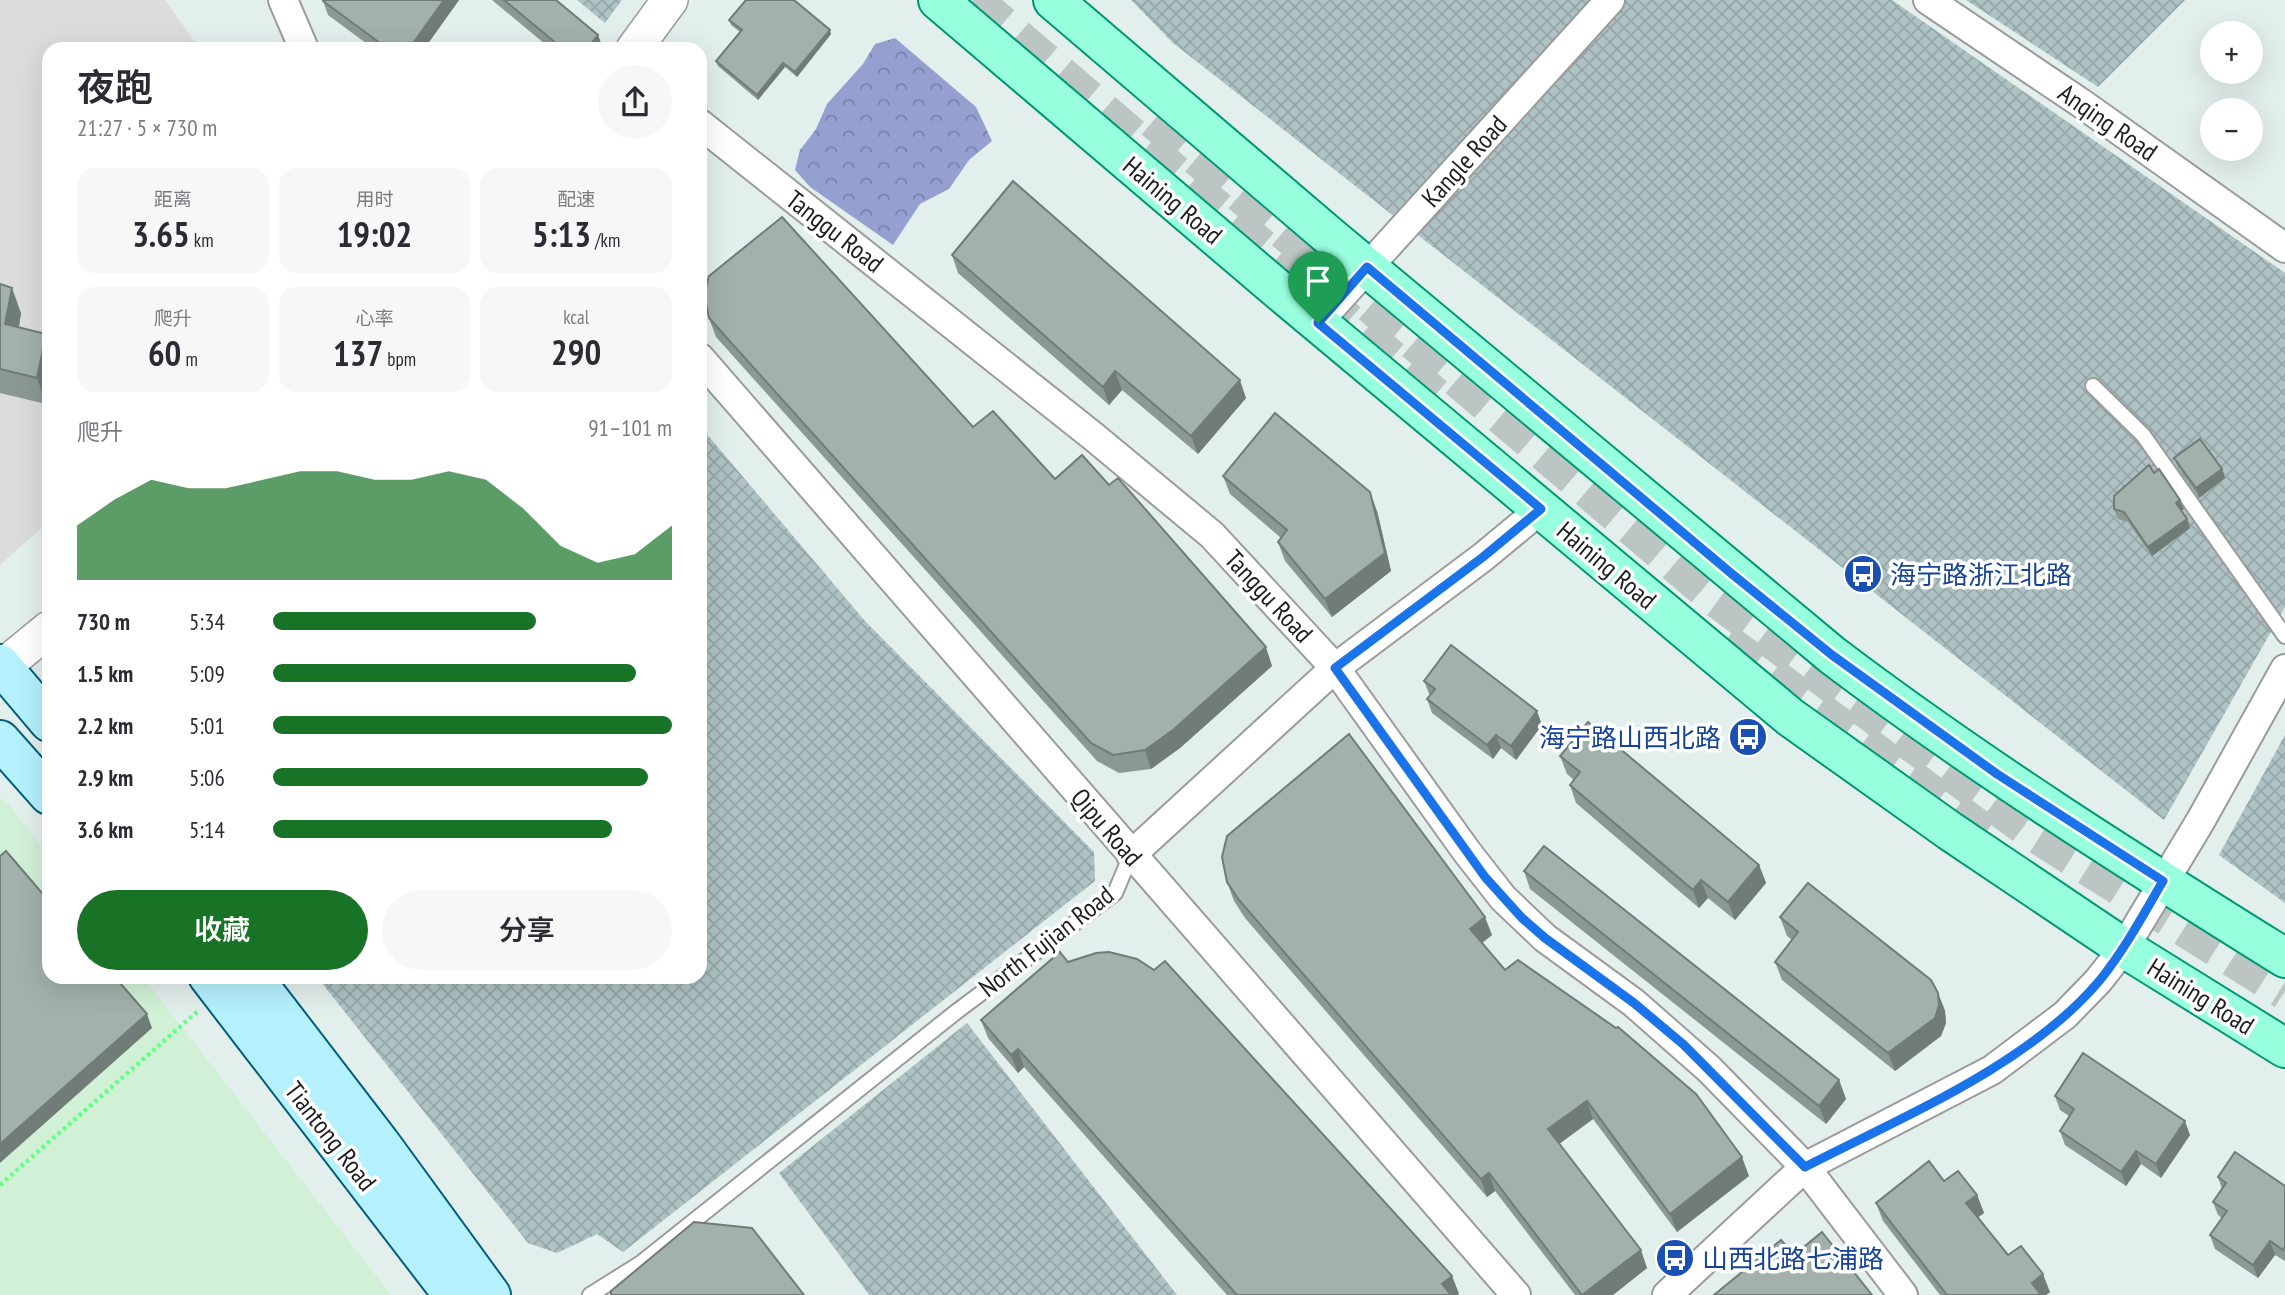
<!DOCTYPE html>
<html lang="zh">
<meta charset="utf-8">
<style>
body{margin:0;font-family:"PT Sans Narrow","Noto Sans SC",sans-serif;background:#f7f7f7;color:#2b2b33;height:100vh;display:flex;flex-direction:column;font-size:26px;white-space:nowrap}
*{box-sizing:border-box;margin:0}
p{font-size:23px;color:#7c7c81}
.icon{flex:none;width:38px;height:38px;fill:none;stroke:currentColor;stroke-width:2;stroke-linecap:round;stroke-linejoin:round}
.map{position:relative;flex:1;overflow:hidden}
.details{position:absolute;left:42px;top:42px;width:665px;height:942px;display:flex;flex-direction:column;background:#fff;border-radius:21px;box-shadow:0 7px 28px #0002}
.details>*{flex:none}
.controls{position:absolute;left:2200px;top:21px;display:grid;gap:14px}
.controls a{display:grid;place-items:center;width:63px;height:63px;border-radius:50%;background:#fff;box-shadow:0 7px 28px #0002;font-size:35px}
.pin{position:absolute;display:grid;place-items:center;width:60px;height:60px;color:#fff;margin:-72px -30px;border-radius:50% 50% 50% 0;rotate:-45deg;box-shadow:0 0 7px #0007}
.pin .icon{rotate:45deg}
.round{display:grid;place-items:center;flex:none;width:74px;height:74px;border-radius:37px;background:#f7f7f7}
.head{display:flex;align-items:center;justify-content:space-between;height:119px;padding:0 35px}
h1{font-size:38px;font-weight:600;line-height:52px}
.stats{display:grid;grid-template-columns:repeat(3,1fr);gap:10px;height:119px;padding:7px 35px}
.stats div{display:grid;align-content:center;border-radius:18px;background:#f7f7f7;text-align:center}
.stats b{font-size:35px;font-weight:600}
.stats small{font-size:19px;font-weight:400}
.stats p{font-size:19px}
.chart{height:196px;padding:14px 35px}
.chart p{display:flex;justify-content:space-between}
.chart svg{width:100%;height:126px;margin-top:7px;fill:#187326;opacity:.7}
.cta{display:flex;gap:14px;margin-top:auto;padding:14px 35px}
.cta a{flex:1;height:80px;border-radius:42px;background:#187326;color:#fff;font-size:28px;font-weight:600;line-height:80px;text-align:center}
.cta a+a{background:#f7f7f7;color:#2b2b33}
ul{padding:0 35px;list-style:none;font-size:23px}
li{display:grid;grid-template-columns:112px 84px 1fr;align-items:center;height:52px}
li i{height:18px;border-radius:9px;background:#187326}
.map>svg:first-child{display:block}
.residential{fill:#dbdcdb}
.commercial{fill:#d1f1d6}
.construction{fill:url(#construction-cross-hatch)}
.forest{fill:url(#forest-crowns)}
.lines{fill:none;stroke-linecap:round;stroke-linejoin:round}
.trunk-tunnel{stroke:#bcc5c4;stroke-width:38;stroke-dasharray:38 19;stroke-linecap:butt}
.service-casing{stroke:#9b9b9b;stroke-width:18}
.minor-casing{stroke:#9b9b9b;stroke-width:32}
.tertiary-casing{stroke:#9b9b9b;stroke-width:38}
.secondary-casing{stroke:#005e79;stroke-width:42}
.primary-casing{stroke:#009776;stroke-width:42}
.path{stroke:#64ff86;stroke-width:4.5;stroke-dasharray:3.5 3.5;stroke-linecap:butt}
.service{stroke:#fff;stroke-width:14}
.minor{stroke:#fff;stroke-width:28}
.tertiary{stroke:#fff;stroke-width:35}
.secondary{stroke:#b4f1fd;stroke-width:38}
.primary{stroke:#98ffde;stroke-width:38}
.wall{fill:#8b9893}
.shaded-wall{fill:#717c78}
.building{fill:#a2b1ab;stroke:#717c78;stroke-width:2}
.route-casing{stroke:#fff;stroke-width:14}
.route{stroke:#1a73e8;stroke-width:9}
.labels{text-anchor:middle;dominant-baseline:central;stroke-width:7;stroke-linejoin:round;paint-order:stroke}
.street-label{font-size:26px;fill:#1e1e1e;stroke:#fff}
.transit-label{font-size:26px;fill:#164399;stroke:#fff;text-anchor:start}
</style>
<div class="map">
<svg width="2285" height="1295" viewBox="0 0 2285 1295">
<defs>
<pattern id="construction-cross-hatch" width="8" height="8" patternUnits="userSpaceOnUse" patternTransform="scale(1.75)"><rect width="8" height="8" fill="#aec2c4"/><path d="M0 0l8 8M0 8l8-8" fill="none" stroke="#95a6a8"/></pattern>
<pattern id="forest-crowns" width="20" height="18" patternUnits="userSpaceOnUse" patternTransform="scale(1.75)"><rect width="20" height="18" fill="#95a0d1"/><path d="M2 6a3 3 0 1 1 6 0M12 15a3 3 0 1 1 6 0" fill="none" stroke="#7982a9"/></pattern>
</defs>
<rect width="100%" height="100%" fill="#e3efed"/>
<!-- residential -->
<path class="residential" d="M0 0H165L200 49H49V521L0 565Z"/>
<!-- commercial -->
<path class="commercial" d="M0 798 6 801 49 856V976L143 977 391 1295H0Z"/>
<!-- construction -->
<g class="construction">
<path d="M577 0H622L605 23Z"/>
<path d="M1131 0H1892L2285 273V607L2164 820 1173 43Z"/>
<path d="M1966 0H2185L2098 87Z"/>
<path d="M700 426 865 621 1094 852 1095 881 623 1252 597 1234 557 1253 528 1243 317 977 700 976Z"/>
<path d="M2285 735V903L2219 855Z"/>
<path d="M967 1023 1177 1295H869L779 1173Z"/>
</g>
<!-- forest -->
<path class="forest" d="M895 38 976 107 992 141 969 160 949 189 920 204 893 245 810 187 795 170 800 150 816 129 827 104 863 64 875 44Z"/>
<g class="lines">
<!-- trunk-tunnel -->
<g class="trunk-tunnel">
<path d="M973 0 1444 404"/>
<path d="M1154 120 1717 599 2030 830 2285 991"/>
<path d="M1725 642 1998 843"/>
</g>
<defs>
<g id="service">
<path d="M2093 386 2143 435 2285 636"/>
<path d="M590 1295 641 1263 956 1012 1115 893 1131 855"/>
</g>
<g id="minor">
<path d="M283 0 304 49"/>
<path d="M1928 0 2081 103 2285 248"/>
<path d="M700 124 1094 437 1212 535 1335 668 1467 852 1503 898 1545 938 1634 1003 1709 1069 1805 1167 1903 1295"/>
<path d="M1318 322 1610 0"/>
<path d="M700 358 1516 1295"/>
<path d="M1131 855 1335 668 1483 557 1541 509"/>
<path d="M1667 1295 1805 1167 1992 1070 2065 1015 2098 981 2124 948 2201 820 2285 669"/>
</g>
<g id="tertiary">
<path d="M634 49 670 0"/>
<path d="M0 669 49 629"/>
</g>
<g id="secondary">
<path d="M0 664 49 722"/>
<path d="M0 740 49 795"/>
<path d="M208 976 453 1295"/>
<path d="M252 976 381 1144 491 1295"/>
</g>
<g id="primary">
<path d="M938 0 1281 292 1790 717 1950 831 2124 948 2285 1048"/>
<path d="M1053 0 1328 235 1832 655C1977 765 2131 862 2285 958"/>
</g>
</defs>
<!-- service casing -->
<use href="#service" class="service-casing"/>
<!-- minor casing -->
<use href="#minor" class="minor-casing"/>
<!-- tertiary casing -->
<use href="#tertiary" class="tertiary-casing"/>
<!-- secondary casing -->
<use href="#secondary" class="secondary-casing"/>
<!-- primary casing -->
<use href="#primary" class="primary-casing"/>
<!-- path -->
<path class="path" d="M0 1185 198 1011"/>
<!-- service -->
<use href="#service" class="service"/>
<!-- minor -->
<use href="#minor" class="minor"/>
<!-- tertiary -->
<use href="#tertiary" class="tertiary"/>
<!-- secondary -->
<use href="#secondary" class="secondary"/>
<!-- primary -->
<use href="#primary" class="primary"/>
</g>
<!-- wall -->
<g class="wall">
<path d="M324 0H459L424 49H374L328 15 323 1Z"/>
<path d="M492 0H556L598 35 603 49H551Z"/>
<path d="M729 20 831 34 797 77 785 67 758 100 718 66 716 61 740 32 731 25Z"/>
<path d="M952 255 1246 398 1198 454 1122 390 1109 405 958 273Z"/>
<path d="M0 284 21 313 19 327 46 334 49 343V390L46 404 0 393Z"/>
<path d="M709 318 1055 479 1272 666 1180 748 1151 769 1119 773 1097 761 716 337Z"/>
<path d="M2174 458 2222 469 2225 478 2199 498 2178 467Z"/>
<path d="M1223 476 1377 511 1391 571 1332 617 1285 561 1278 542 1281 538 1230 494Z"/>
<path d="M2114 509H2184L2181 511 2190 528 2152 556 2128 522 2118 519Z"/>
<path d="M1424 681 1542 725 1516 760 1501 748 1493 759 1432 713 1427 699 1430 696Z"/>
<path d="M1560 756 1759 865 1766 883 1735 920 1708 898 1699 908 1576 803 1570 785 1574 780 1567 774Z"/>
<path d="M1524 871 1839 1080 1846 1099 1826 1124 1530 889Z"/>
<path d="M1227 882 1492 935 1482 943 1505 970 1749 1176 1677 1232 1593 1119 1559 1144 1647 1268 1613 1295H1575L1495 1191 1487 1197 1245 918 1234 901Z"/>
<path d="M1780 917 1938 993 1945 1011 1946 1023 1941 1036 1895 1071 1782 980 1775 962 1792 940 1787 936Z"/>
<path d="M1068 962 1452 1276 1459 1294 1457 1295H1227L1024 1067 1018 1073 988 1038 981 1020Z"/>
<path d="M2055 1096 2190 1135 2161 1178 2141 1164 2126 1186 2065 1145 2060 1131 2069 1116 2060 1110Z"/>
<path d="M2218 1177 2285 1186V1261L2275 1255 2258 1278 2215 1249 2210 1235 2222 1218 2218 1215 2213 1202 2222 1189Z"/>
<path d="M1944 1181 1977 1195 1984 1213 1978 1217 2008 1255 2050 1292 2046 1295H1940L1883 1221 1876 1203Z"/>
</g>
<!-- shaded-wall -->
<g class="shaded-wall">
<path d="M444 0H459L424 49H409Z"/>
<path d="M830 30 831 34 797 77 795 72Z"/>
<path d="M598 35 603 49H587Z"/>
<path d="M783 63 785 67 758 100 757 95Z"/>
<path d="M12 288 21 313 15 350 5 324Z"/>
<path d="M46 334 49 343V390L46 404 37 378Z"/>
<path d="M1115 371 1122 390 1109 405 1103 387Z"/>
<path d="M1240 380 1246 398 1198 454 1191 436Z"/>
<path d="M2222 469 2225 478 2199 498 2196 488Z"/>
<path d="M1370 492 1377 511 1391 571 1332 617 1325 599Z"/>
<path d="M2180 500 2184 509 2179 512 2176 503Z"/>
<path d="M2187 519 2190 528 2152 556 2148 547Z"/>
<path d="M1266 647 1272 666 1180 748 1151 769 1145 750Z"/>
<path d="M1537 711 1542 725 1516 760 1511 746Z"/>
<path d="M1496 735 1501 748 1493 759 1487 745Z"/>
<path d="M1759 865 1766 883 1735 920 1728 902Z"/>
<path d="M1701 880 1708 898 1699 908 1693 890Z"/>
<path d="M1485 917 1492 935 1477 947 1470 929Z"/>
<path d="M1938 993 1945 1011 1946 1023 1941 1036 1895 1071 1888 1053Z"/>
<path d="M147 1014 152 1028 0 1163V1144Z"/>
<path d="M1018 1049 1024 1067 1018 1073 1011 1055Z"/>
<path d="M1839 1080 1846 1099 1826 1124 1819 1106Z"/>
<path d="M1587 1101 1593 1119 1555 1147 1548 1129Z"/>
<path d="M2185 1121 2190 1135 2161 1178 2156 1164Z"/>
<path d="M2136 1151 2141 1164 2126 1186 2121 1172Z"/>
<path d="M1742 1157 1749 1176 1677 1232 1670 1214Z"/>
<path d="M1489 1173 1495 1191 1487 1197 1481 1179Z"/>
<path d="M1977 1195 1984 1213 1973 1221 1966 1203Z"/>
<path d="M2270 1241 2275 1255 2258 1278 2253 1265Z"/>
<path d="M1641 1250 1647 1268 1613 1295H1582Z"/>
<path d="M2043 1274 2050 1292 2046 1295H2036L2032 1283Z"/>
<path d="M1452 1276 1459 1294 1457 1295H1446L1442 1284Z"/>
</g>
<!-- building -->
<g class="building">
<path d="M324 0H444L409 49H388L323 1Z"/>
<path d="M504 0H556L598 35 587 49H563Z"/>
<path d="M746 0H794L830 30 795 72 783 63 757 95 716 61 742 30 729 20Z"/>
<path d="M1013 181 1240 380 1191 436 1115 371 1103 387 952 255Z"/>
<path d="M782 217 973 427 993 411 1055 479 1082 455 1109 485 1118 478 1266 647 1173 730 1145 750 1113 755 1091 743 709 318 704 294 709 276Z"/>
<path d="M0 284 12 288 5 324 46 334 37 378 0 369Z"/>
<path d="M1275 413 1370 492 1385 553 1325 599 1278 542 1287 530 1223 476Z"/>
<path d="M2200 439 2222 469 2196 488 2174 458Z"/>
<path d="M2149 465 2154 473 2159 469 2180 500 2176 503 2187 519 2148 547 2124 512 2114 509V496Z"/>
<path d="M1451 645 1537 711 1511 746 1496 735 1487 745 1427 699 1435 689 1424 681Z"/>
<path d="M1588 722 1759 865 1728 902 1701 880 1693 890 1570 785 1580 772 1560 756Z"/>
<path d="M1349 734 1485 917 1470 929 1505 970 1518 960 1616 1028 1618 1027 1696 1094 1742 1157 1670 1214 1587 1101 1548 1129 1641 1250 1582 1295 1489 1173 1481 1179 1239 900 1227 882 1222 857 1227 836Z"/>
<path d="M1544 846 1839 1080 1819 1106 1524 871Z"/>
<path d="M6 851 49 901V976H114L147 1014 0 1144V856Z"/>
<path d="M1808 883 1931 980 1938 993 1939 1005 1935 1018 1888 1053 1775 962 1798 932 1780 917Z"/>
<path d="M1060 952 1068 962 1096 953 1109 952 1137 959 1154 970 1165 961 1452 1276 1442 1284 1451 1295H1237L1018 1049 1011 1055 981 1020Z"/>
<path d="M2083 1053 2185 1121 2156 1164 2136 1151 2121 1172 2060 1131 2074 1109 2055 1096Z"/>
<path d="M2235 1152 2285 1186V1247L2283 1250 2270 1241 2253 1265 2210 1235 2227 1211 2213 1202 2226 1183 2218 1177Z"/>
<path d="M1929 1161 1944 1181 1958 1171 1977 1195 1966 1203 2008 1255 2021 1246 2043 1274 2032 1283 2041 1295H1947L1876 1203Z"/>
<path d="M694 1222 752 1228 804 1295H611V1291Z"/>
<path d="M1822 1232 1872 1295H1714L1781 1240 1794 1255Z"/>
</g>
<g class="lines">
<defs>
<path id="route" d="M1367 267 1732 574 1832 655 1997 774 2163 881C2143 915 2125 949 2100 980 2029 1065 1902 1117 1805 1167L1684 1045 1634 1003 1545 938 1522 918 1485 877 1335 668 1483 557 1541 509 1318 323Z"/>
</defs>
<!-- route casing -->
<use href="#route" class="route-casing"/>
<!-- route -->
<use href="#route" class="route"/>
</g>
<!-- icons -->
<defs>
<symbol id="bus-disc" viewBox="-11 -11 22 22"><circle r="9.5" fill="#1a4fb4" stroke="#fff"/><path d="M-5-6H5V4H4V6H2V4H-2V6H-4V4H-5ZM-3.5-4V0h7V-4ZM-3.5 1.2v1.5H-2V1.2ZM2 1.2v1.5H3.5V1.2Z" fill="#fff"/></symbol>
</defs>
<g fill-rule="evenodd">
<use href="#bus-disc" x="1841" y="552" width="44" height="44"/>
<use href="#bus-disc" x="1726" y="715" width="44" height="44"/>
<use href="#bus-disc" x="1653" y="1236" width="44" height="44"/>
</g>
<g class="labels">
<!-- street labels -->
<g class="street-label">
<text transform="translate(2108 122) rotate(35)">Anqing Road</text>
<text transform="translate(1464 161) rotate(-48)">Kangle Road</text>
<text transform="translate(1173 200) rotate(40)">Haining Road</text>
<text transform="translate(835 231) rotate(38)">Tanggu Road</text>
<text transform="translate(1607 565) rotate(40)">Haining Road</text>
<text transform="translate(1269 596) rotate(47)">Tanggu Road</text>
<text transform="translate(1107 827) rotate(49)">Qipu Road</text>
<text transform="translate(1046 941) rotate(-38)">North Fujian Road</text>
<text transform="translate(2201 996) rotate(32)">Haining Road</text>
<text transform="translate(331 1136) rotate(52)">Tiantong Road</text>
</g>
<!-- transit labels -->
<g class="transit-label">
<text x="1890" y="574">海宁路浙江北路</text>
<text x="1721" y="737" text-anchor="end">海宁路山西北路</text>
<text x="1702" y="1258">山西北路七浦路</text>
</g>
</g>
</svg>
<div class="controls">
<a>+</a>
<a>−</a>
</div>
<div class="pin" style="left:1318px;top:323px;background:#1e9e55"><svg class="icon" aria-label="arrive" viewBox="0 0 24 24"><path d="M6 21V4h12l-3 4 3 4H6"/></svg></div>
<section class="details">
<div class="head"><div><h1>夜跑</h1><p>21:27 · 5 × 730 m</p></div><a class="round"><svg class="icon" aria-label="share" viewBox="0 0 24 24"><path d="M12 15V3M7 8l5-5 5 5M5 13v7h14v-7"/></svg></a></div>
<div class="stats">
<div><p>距离</p><b>3.65<small> km</small></b></div>
<div><p>用时</p><b>19:02</b></div>
<div><p>配速</p><b>5:13<small> /km</small></b></div>
</div>
<div class="stats">
<div><p>爬升</p><b>60<small> m</small></b></div>
<div><p>心率</p><b>137<small> bpm</small></b></div>
<div><p>kcal</p><b>290</b></div>
</div>
<div class="chart"><p><span>爬升</span>91–101 m</p>
<svg viewBox="0 0 160 44" preserveAspectRatio="none"><path d="M0 44V25L10 16L20 9L30 12L40 12L50 9L60 6L70 6L80 9L90 9L100 6L110 9L120 19L130 32L140 38L150 35L160 25V44z"/></svg>
</div>
<ul>
<li><b>730 m</b>5:34<i style="width:66%"></i></li>
<li><b>1.5 km</b>5:09<i style="width:91%"></i></li>
<li><b>2.2 km</b>5:01<i style="width:100%"></i></li>
<li><b>2.9 km</b>5:06<i style="width:94%"></i></li>
<li><b>3.6 km</b>5:14<i style="width:85%"></i></li>
</ul>
<div class="cta"><a>收藏</a><a>分享</a></div>
</section>
</div>
